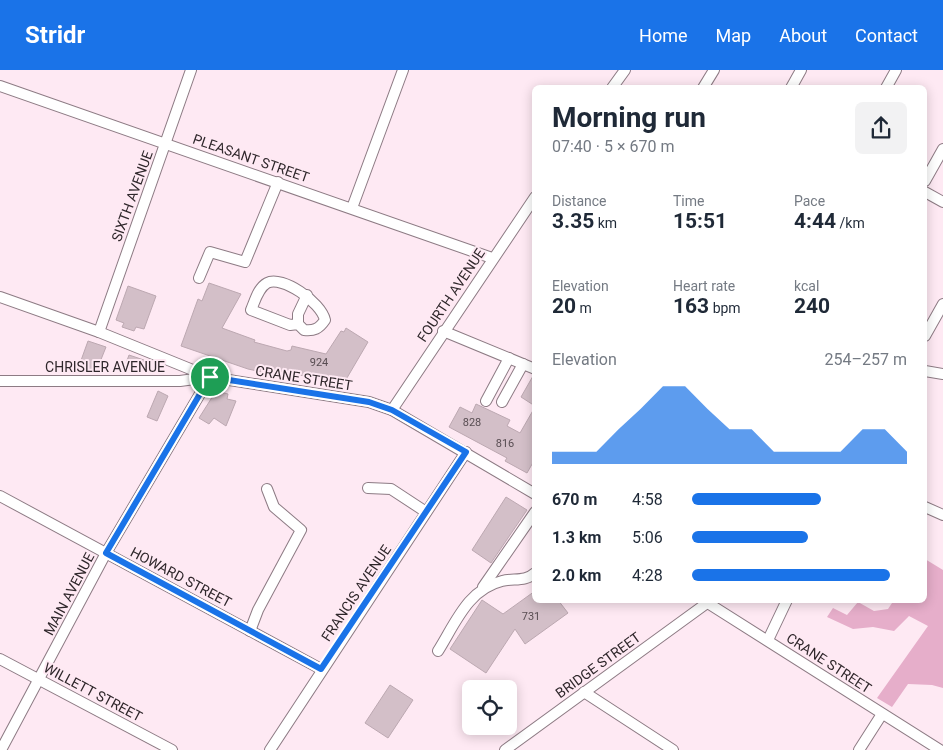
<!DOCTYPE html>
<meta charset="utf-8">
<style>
body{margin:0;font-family:Roboto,sans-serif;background:#f2f2f3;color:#1f2937;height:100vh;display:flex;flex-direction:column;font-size:19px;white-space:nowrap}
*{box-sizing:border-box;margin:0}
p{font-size:16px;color:#747a83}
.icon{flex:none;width:28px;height:28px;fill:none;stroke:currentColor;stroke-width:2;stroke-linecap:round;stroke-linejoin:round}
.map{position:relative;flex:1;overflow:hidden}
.side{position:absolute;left:532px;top:15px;width:395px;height:518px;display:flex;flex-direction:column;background:#fff;border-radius:8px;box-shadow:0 2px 12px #0003}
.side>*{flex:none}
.controls{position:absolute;left:462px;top:610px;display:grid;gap:10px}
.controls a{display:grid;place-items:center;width:55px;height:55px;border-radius:8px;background:#fff;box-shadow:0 2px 12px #0003;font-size:25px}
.pin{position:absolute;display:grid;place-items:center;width:42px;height:42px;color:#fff;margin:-21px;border:2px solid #fff;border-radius:50%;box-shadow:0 1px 5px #0007}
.round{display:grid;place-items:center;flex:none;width:52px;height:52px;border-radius:8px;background:#f2f2f3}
.overview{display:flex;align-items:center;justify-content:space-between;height:85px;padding:0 20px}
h1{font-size:28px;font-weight:700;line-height:38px}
.figures{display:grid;grid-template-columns:repeat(3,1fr);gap:8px;height:85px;padding:5px 20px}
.figures div{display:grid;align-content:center}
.figures b{font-size:21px;font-weight:700}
.figures small{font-size:14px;font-weight:400}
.figures p{font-size:14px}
.chart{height:140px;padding:10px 20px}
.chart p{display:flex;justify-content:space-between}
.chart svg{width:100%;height:90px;margin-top:5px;fill:#1a73e8;opacity:.7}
ul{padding:0 20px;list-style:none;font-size:16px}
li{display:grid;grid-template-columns:80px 60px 1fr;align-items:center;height:38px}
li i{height:12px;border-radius:6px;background:#1a73e8}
header{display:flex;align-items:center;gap:30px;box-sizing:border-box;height:70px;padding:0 25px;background:#1a73e8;color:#fff}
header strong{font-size:24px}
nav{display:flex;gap:28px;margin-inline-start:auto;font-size:18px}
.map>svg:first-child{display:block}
.green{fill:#e6aeca}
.building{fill:#d3bfc8;stroke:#bca8b1}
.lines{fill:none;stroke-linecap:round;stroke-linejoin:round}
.minor-casing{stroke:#8d7b84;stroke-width:12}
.minor{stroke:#fff;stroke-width:10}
.route-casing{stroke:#fff;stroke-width:10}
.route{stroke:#1a73e8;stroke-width:6}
.labels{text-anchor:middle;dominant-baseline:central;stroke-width:4;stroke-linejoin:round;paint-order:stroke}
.number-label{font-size:11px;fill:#584d52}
.street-label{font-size:14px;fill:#2f272b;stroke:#fee9f3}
</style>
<header>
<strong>Stridr</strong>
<nav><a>Home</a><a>Map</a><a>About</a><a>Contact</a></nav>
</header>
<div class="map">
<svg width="943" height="680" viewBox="0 0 943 680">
<rect width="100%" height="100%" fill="#fee9f3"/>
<!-- green -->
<path class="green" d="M925 489 943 500V618L932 615 908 614 892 637 877 628 928 556 909 546 894 561 873 557 853 559 827 547 833 538 847 545 858 532 874 541 888 539 894 530H925Z"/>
<!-- building -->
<g class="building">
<path d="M209 213 241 224 222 258 255 270 254 272 287 281 291 280 292 276 326 284 341 261 344 262 346 258 368 272 344 313 272 300 271 304 248 299 181 276 198 229 202 231Z"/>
<path d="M128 216 156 226 144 259 136 257 134 261 122 257 124 253 116 250Z"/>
<path d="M88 271 106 277 96 302 79 296Z"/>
<path d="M129 285 144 290 140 302 125 296Z"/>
<path d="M533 306H535V336L521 327Z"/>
<path d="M158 321 168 326 157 351 147 347Z"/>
<path d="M216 321 228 324 227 329 236 331 226 356 214 348 209 354 199 348Z"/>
<path d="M476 334 510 350 507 356 520 363 535 337V389L527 403 505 391 507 388 449 357 460 337 472 343Z"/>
<path d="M506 427 527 440 491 493 472 480Z"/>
<path d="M535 521V530H558L568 543 525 574 515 559 486 603 450 579 482 530 503 544Z"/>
<path d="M390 615 413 630 388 668 365 653Z"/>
</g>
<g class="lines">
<defs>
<g id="minor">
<path d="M0 16 492 188"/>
<path d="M612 18 625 0"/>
<path d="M703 18 714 0"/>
<path d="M791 18 801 0"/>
<path d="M886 18 896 0"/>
<path d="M925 111 943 79"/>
<path d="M925 122 943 132"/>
<path d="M352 138 403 0"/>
<path d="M199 208 210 182 245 192 278 112"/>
<path d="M0 227 99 262 210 307 369 332 392 340 535 424"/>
<path d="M298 254 290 255 251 240C255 231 258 218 267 213 282 205 321 232 325 250 319 259 314 261 304 260L298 254V244L307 225"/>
<path d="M443 261 535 299"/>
<path d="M99 262 191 0"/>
<path d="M925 266 943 234"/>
<path d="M925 301 943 304"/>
<path d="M0 311H180L209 307"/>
<path d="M486 331 509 288"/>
<path d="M502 332 523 294"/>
<path d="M392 340 535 127"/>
<path d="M368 418 391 419 426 442"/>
<path d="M0 426 321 599"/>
<path d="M925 437 943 445"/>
<path d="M483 517 535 442"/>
<path d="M703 530 940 680"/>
<path d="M250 561 258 540 301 460 274 437 267 419"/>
<path d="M768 570 787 530"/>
<path d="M438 581C455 554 468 519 502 511 514 508 525 512 535 503"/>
<path d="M0 589 172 680"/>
<path d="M584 622 673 680"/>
<path d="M1 680 106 483 210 307"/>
<path d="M270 680 466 382"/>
<path d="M505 680 707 533"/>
<path d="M859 680 882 644"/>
</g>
</defs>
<!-- minor casing -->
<use href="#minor" class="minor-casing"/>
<!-- minor -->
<use href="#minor" class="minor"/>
</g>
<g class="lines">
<defs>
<path id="route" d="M210 307 369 332 392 340 466 382 321 599 106 483Z"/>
</defs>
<!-- route casing -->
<use href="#route" class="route-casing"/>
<!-- route -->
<use href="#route" class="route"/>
</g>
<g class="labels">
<!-- number labels -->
<g class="number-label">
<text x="319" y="292">924</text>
<text x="472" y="352">828</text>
<text x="505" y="373">816</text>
<text x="531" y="546">731</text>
</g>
<!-- street labels -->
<g class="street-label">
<text transform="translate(251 88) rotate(19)">PLEASANT STREET</text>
<text transform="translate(132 126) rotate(-70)">SIXTH AVENUE</text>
<text transform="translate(451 225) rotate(-56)">FOURTH AVENUE</text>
<text x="105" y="297">CHRISLER AVENUE</text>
<text transform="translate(304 308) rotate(9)">CRANE STREET</text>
<text transform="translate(181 507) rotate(28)">HOWARD STREET</text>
<text transform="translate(356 523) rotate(-56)">FRANCIS AVENUE</text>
<text transform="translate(69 524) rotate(-62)">MAIN AVENUE</text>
<text transform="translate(829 593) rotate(33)">CRANE STREET</text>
<text transform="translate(598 595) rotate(-36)">BRIDGE STREET</text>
<text transform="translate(93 622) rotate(28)">WILLETT STREET</text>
</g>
</g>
</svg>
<div class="controls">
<a><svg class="icon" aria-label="locate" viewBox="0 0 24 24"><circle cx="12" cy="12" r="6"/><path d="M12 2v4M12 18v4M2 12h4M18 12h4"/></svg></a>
</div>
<div class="pin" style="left:210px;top:307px;background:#1e9e55"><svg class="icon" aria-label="arrive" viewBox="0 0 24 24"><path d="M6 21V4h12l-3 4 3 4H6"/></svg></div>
<section class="side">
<div class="overview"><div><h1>Morning run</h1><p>07:40 · 5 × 670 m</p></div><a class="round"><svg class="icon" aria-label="share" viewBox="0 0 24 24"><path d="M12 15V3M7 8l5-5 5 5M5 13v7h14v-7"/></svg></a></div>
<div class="figures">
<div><p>Distance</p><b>3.35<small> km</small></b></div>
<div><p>Time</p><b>15:51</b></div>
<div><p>Pace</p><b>4:44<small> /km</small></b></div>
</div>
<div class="figures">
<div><p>Elevation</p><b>20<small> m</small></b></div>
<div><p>Heart rate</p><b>163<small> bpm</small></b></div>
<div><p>kcal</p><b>240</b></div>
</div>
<div class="chart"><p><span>Elevation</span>254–257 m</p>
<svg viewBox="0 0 160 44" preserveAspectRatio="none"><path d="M0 44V38L10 38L20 38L30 27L40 17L50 6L60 6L70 17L80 27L90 27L100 38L110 38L120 38L130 38L140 27L150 27L160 38V44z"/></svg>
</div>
<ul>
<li><b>670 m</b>4:58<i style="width:60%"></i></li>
<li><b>1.3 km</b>5:06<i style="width:54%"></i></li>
<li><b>2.0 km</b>4:28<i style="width:92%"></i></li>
</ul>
</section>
</div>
